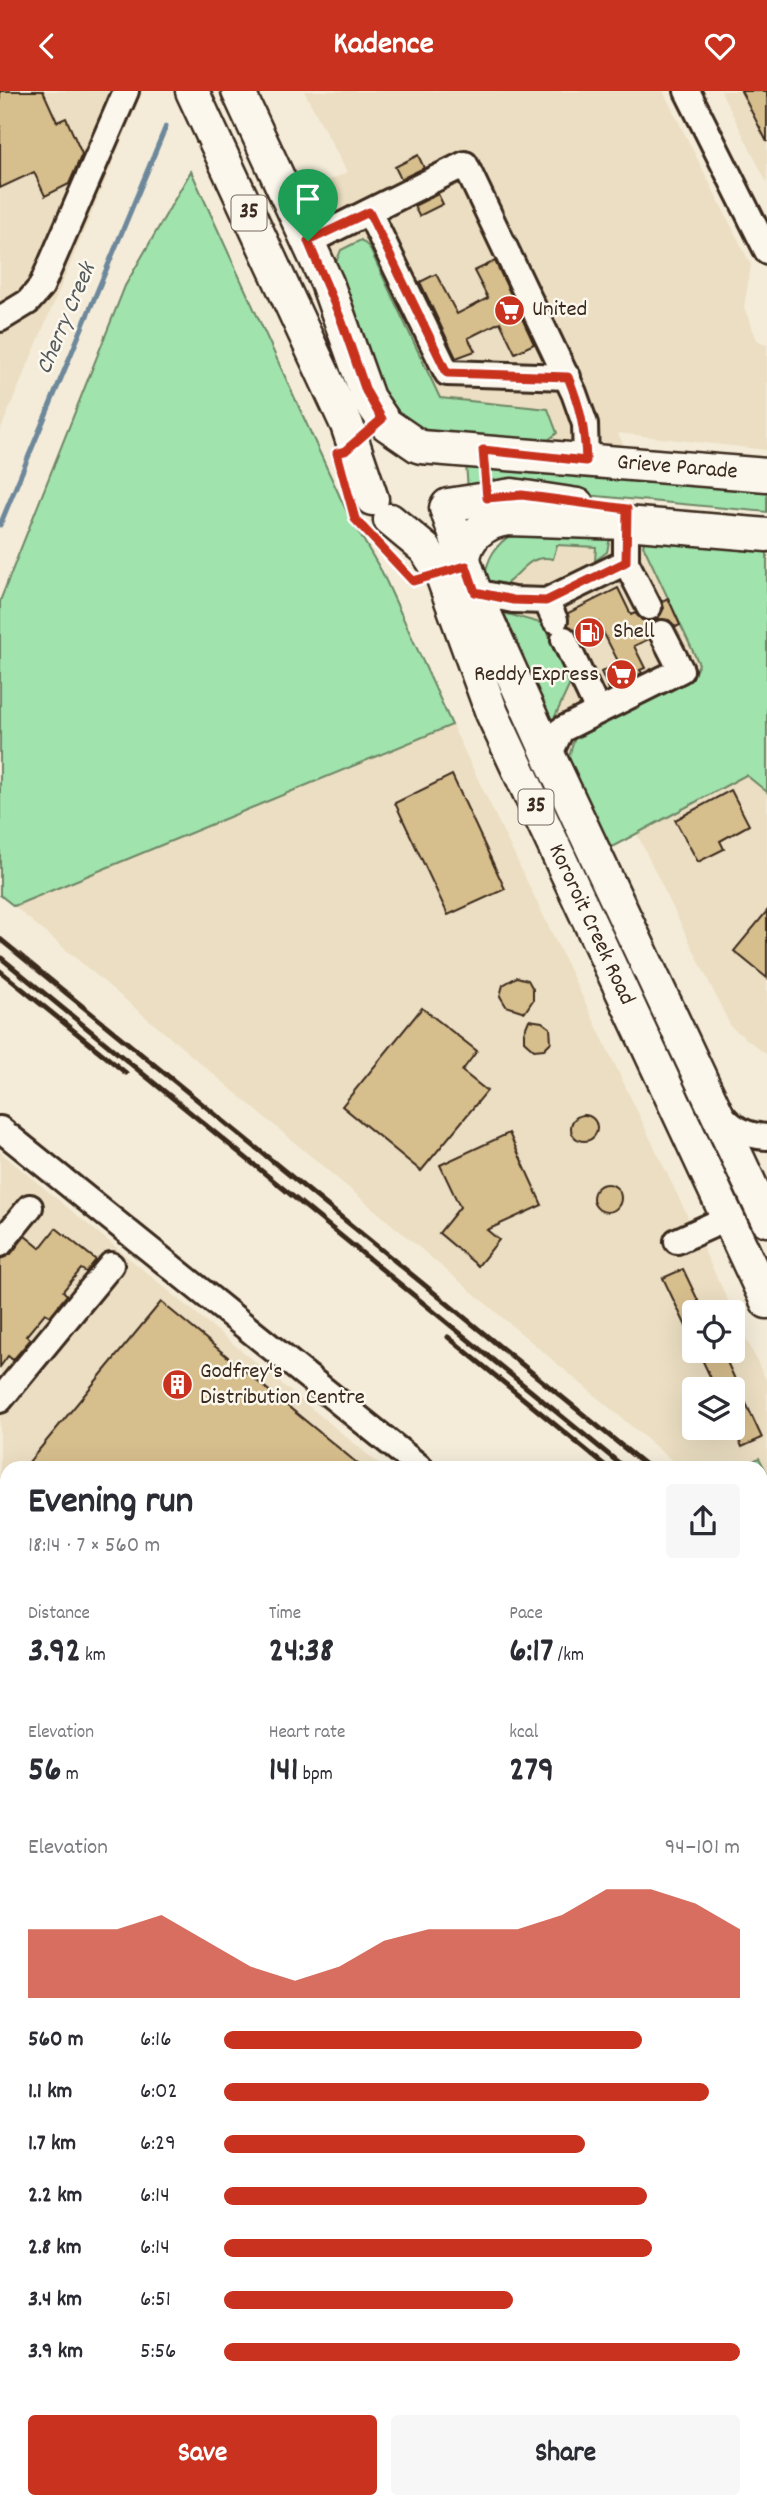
<!DOCTYPE html>
<meta charset="utf-8">
<style>
body{margin:0;font-family:Dekko,sans-serif;background:#f7f7f7;color:#2b2b33;height:100vh;display:flex;flex-direction:column;font-size:26px;white-space:nowrap}
*{box-sizing:border-box;margin:0}
p{font-size:23px;color:#7c7c81}
.icon{flex:none;width:38px;height:38px;fill:none;stroke:currentColor;stroke-width:2;stroke-linecap:round;stroke-linejoin:round}
.map{position:relative;flex:1;overflow:hidden}
.sheet{position:absolute;left:0px;top:1370px;width:768px;height:1048px;display:flex;flex-direction:column;background:#fff;border-radius:21px 21px 0 0;box-shadow:0 7px 28px #0002}
.sheet>*{flex:none}
.buttons{position:absolute;left:682px;top:1209px;display:grid;gap:14px}
.buttons a{display:grid;place-items:center;width:63px;height:63px;border-radius:7px;background:#fff;box-shadow:0 7px 28px #0002;font-size:35px}
.pin{position:absolute;display:grid;place-items:center;width:60px;height:60px;color:#fff;margin:-72px -30px;border-radius:50% 50% 50% 0;rotate:-45deg;box-shadow:0 0 7px #0007}
.pin .icon{rotate:45deg}
.round{display:grid;place-items:center;flex:none;width:74px;height:74px;border-radius:7px;background:#f7f7f7}
.head{display:flex;align-items:center;justify-content:space-between;height:119px;padding:0 28px}
h1{font-size:38px;font-weight:800;line-height:52px}
.metrics{display:grid;grid-template-columns:repeat(3,1fr);gap:10px;height:119px;padding:7px 28px}
.metrics div{display:grid;align-content:center}
.metrics b{font-size:35px;font-weight:800}
.metrics small{font-size:19px;font-weight:400}
.metrics p{font-size:19px}
.chart{height:196px;padding:14px 28px}
.chart p{display:flex;justify-content:space-between}
.chart svg{width:100%;height:126px;margin-top:7px;fill:#c8321e;opacity:.7}
.cta{display:flex;gap:14px;margin-top:auto;padding:14px 28px}
.cta a{flex:1;height:80px;border-radius:7px;background:#c8321e;color:#fff;font-size:28px;font-weight:800;line-height:80px;text-align:center}
.cta a+a{background:#f7f7f7;color:#2b2b33}
ul{padding:0 28px;list-style:none;font-size:23px}
li{display:grid;grid-template-columns:112px 84px 1fr;align-items:center;height:52px}
li i{height:18px;border-radius:9px;background:#c8321e}
header{display:flex;justify-content:space-between;align-items:center;height:91px;padding:0 28px;background:#c8321e;color:#fff;font-size:32px;font-weight:800}
.map>svg:first-child{display:block}
.built{fill:#ebdec2;fill-rule:evenodd}
.green{fill:#a0e3ad;stroke:#6e8666;stroke-width:2}
.lines{fill:none;stroke-linecap:round;stroke-linejoin:round}
.stream{stroke:#6e889b;stroke-width:5}
.building{fill:#d7be8d;stroke:#3b2a1e;stroke-width:2}
.minor-casing{stroke:#3b2a1e;stroke-width:30}
.major-casing{stroke:#3b2a1e;stroke-width:37}
.path{stroke:#3b2a1e;stroke-width:3.5;stroke-dasharray:2 5;stroke-linecap:butt}
.minor{stroke:#fbf7ec;stroke-width:24}
.major{stroke:#fbf7ec;stroke-width:32}
.rail{stroke:#3b2a1e;stroke-width:5}
.route-casing{stroke:#fff;stroke-width:14}
.route{stroke:#c8321e;stroke-width:9}
.labels{text-anchor:middle;dominant-baseline:central;stroke-width:5;stroke-linejoin:round;paint-order:stroke}
.shield{fill:#fbf7ec;stroke:#75685c;stroke-width:2}
.shield-label{font-size:21px;font-weight:bold;fill:#3b2a1e}
.poi-label{font-size:23px;fill:#3b2a1e;stroke:#fbf7ec;text-anchor:start}
.street-label{font-size:23px;fill:#3b2a1e;stroke:#fbf7ec}
.water-label{font-size:24px;font-style:italic;fill:#54595c;stroke:#fbf7ec}
</style>
<header><svg class="icon" aria-label="back" viewBox="0 0 24 24"><path d="M15 5l-7 7 7 7"/></svg>Kadence<svg class="icon" aria-label="heart" viewBox="0 0 24 24"><path d="M12 20l-8-8c-3-5 5-10 8-4 3-6 11-1 8 4z"/></svg></header>
<div class="map">
<svg width="767" height="2417" viewBox="0 0 767 2417">
<rect width="100%" height="100%" fill="#f4ecd9"/>
<filter id="ink" filterUnits="userSpaceOnUse"><feTurbulence type="fractalNoise" baseFrequency=".0143" numOctaves="2"/><feDisplacementMap in="SourceGraphic" scale="14" xChannelSelector="R" yChannelSelector="G"/><feConvolveMatrix kernelMatrix="1 2 1 2 8 2 1 2 1" color-interpolation-filters="sRGB"/></filter>
<g filter="url(#ink)">
<!-- built -->
<g class="built">
<path d="M0 0H143L0 340Z"/>
<path d="M304 0H663L751 174 744 216 757 249 767 254V359L618 342 626 360 417 343 299 104 347 81Z"/>
<path d="M721 0H767V92Z"/>
<path d="M513 447 646 448 706 573 699 595 575 666 495 488Z"/>
<path d="M452 634 767 1291V1383L759 1367 739 1377H681L14 815ZM695 1222H733V1260H695ZM695 1298H733V1337H695Z"/>
<path d="M746 684 767 701V964L731 936 637 743Z"/>
<path d="M0 1061 384 1377H7V2412H761V1685L767 1690V2417H0Z"/>
</g>
<!-- green -->
<g class="green">
<path d="M191 80 346 419 382 481 452 634 14 815 0 804V510L125 195Z"/>
<path d="M361 149 369 156 440 307 548 318 557 342 542 354 417 343 386 313 333 179 341 159Z"/>
<path d="M466 373 767 395V421L575 403 468 399Z"/>
<path d="M513 443 610 446 607 461 595 470 596 456 557 454 553 468C526 462 520 487 502 495L485 488C486 469 496 452 513 443Z"/>
<path d="M646 448 767 457V701L746 684 608 758 567 672 575 646 691 589 699 573 643 454Z"/>
<path d="M504 522 544 533 571 591 552 632Z"/>
<path d="M759 1367 767 1382V1465L761 1461V1377H739Z"/>
</g>
<g class="lines">
<!-- stream -->
<path class="stream" d="M0 434 166 35"/>
</g>
<!-- building -->
<g class="building">
<path d="M0 0H43L57 31 66 27 82 63 69 93 45 105 34 81 0 97Z"/>
<path d="M741 0H767V51Z"/>
<path d="M418 64 424 77 401 88 395 76Z"/>
<path d="M438 103 443 113 419 125 414 115Z"/>
<path d="M495 170 534 253 515 262 500 231 468 247 475 260 456 267 420 191 436 183 457 223 488 207 474 180Z"/>
<path d="M618 497 631 524 635 522 642 529 654 530 647 541 649 548 634 555 645 577 640 579 642 582 609 598 601 581 619 572 598 531 577 541 568 534V522Z"/>
<path d="M668 507 680 534 676 536 669 529 657 528 664 517 662 510Z"/>
<path d="M452 684 505 798 448 824 395 712Z"/>
<path d="M731 699 749 734 720 750 724 758 698 771 675 729Z"/>
<path d="M767 820V887L734 860Z"/>
<path d="M517 886 528 889 533 898V909L525 921 506 915 500 905 503 894Z"/>
<path d="M422 917 477 960 462 980 487 1000 421 1080 342 1015Z"/>
<path d="M529 929 542 931 550 937 551 951 544 958 534 959 524 950V941Z"/>
<circle cx="584" cy="1037" r="13"/>
<path d="M509 1042 542 1114 487 1139 499 1149 478 1175 439 1142 460 1116 440 1074Z"/>
<circle cx="607" cy="1107" r="14"/>
<path d="M56 1137 96 1169 86 1181 81 1178 63 1200 67 1204 50 1225 45 1222 26 1245 31 1248 13 1269 8 1265 0 1276V1168L11 1163 25 1145 40 1157Z"/>
<path d="M683 1178 704 1222H695V1254L663 1187Z"/>
<path d="M161 1211 363 1377H24Z"/>
<path d="M698 1260H722L762 1347 742 1356 733 1336V1298H716Z"/>
</g>
<g class="lines">
<defs>
<g id="minor">
<path d="M687 0 767 160"/>
<path d="M369 121 447 282 568 286"/>
<path d="M308 151 465 73 574 302 585 333 586 370"/>
<path d="M0 228 28 211 41 196 126 0"/>
<path d="M626 432V471L649 516"/>
<path d="M475 501 513 509 546 510"/>
<path d="M555 529 546 510 626 471"/>
<path d="M564 548 598 620"/>
<path d="M549 665 561 639 681 579 662 542"/>
<path d="M719 1020C730 1037 747 1045 767 1046"/>
<path d="M0 1038 421 1377"/>
<path d="M677 1150 728 1127"/>
<path d="M0 1153 30 1116"/>
<path d="M0 1309 111 1174"/>
<path d="M0 1594 7 1599"/>
<path d="M761 1653 767 1658"/>
<path d="M761 2090 767 2088"/>
<path d="M0 2323 7 2326"/>
<path d="M267 2412 281 2417"/>
</g>
<g id="major">
<path d="M192 0 347 334 372 408"/>
<path d="M238 0 327 192 368 307 386 333 418 355"/>
<path id="s1" d="M421 356 767 384"/>
<path d="M448 414 512 404 578 414"/>
<path d="M446 417 475 501 549 665 767 1129"/>
<path id="s2" d="M390 429 425 458 441 482 492 622 767 1211"/>
<path d="M464 471C464 446 486 430 509 428L626 432 767 444"/>
</g>
</defs>
<!-- minor casing -->
<use href="#minor" class="minor-casing"/>
<!-- major casing -->
<use href="#major" class="major-casing"/>
<!-- path -->
<path class="path" d="M352 423 413 490 416 489"/>
<!-- minor -->
<use href="#minor" class="minor"/>
<!-- major -->
<use href="#major" class="major"/>
<!-- rail -->
<g class="rail">
<path d="M0 848 649 1377"/>
<path d="M0 866 625 1377"/>
<path d="M0 880 126 982"/>
<path d="M448 1246 608 1377"/>
<path d="M761 1470 767 1474"/>
<path d="M761 1489 767 1493"/>
<path d="M761 1503 767 1507"/>
</g>
</g>
</g>
<g class="lines" filter="url(#ink)">
<defs>
<path id="route" d="M369 121 447 282 568 286C580 315 585 338 586 370L483 359 487 407 522 404 627 418 626 471 546 510 513 509 475 501 466 475 413 490 355 428 337 362 345 360 382 328 366 300 342 231 308 150Z"/>
</defs>
<!-- route casing -->
<use href="#route" class="route-casing"/>
<!-- route -->
<use href="#route" class="route"/>
</g>
<!-- icons -->
<defs>
<symbol id="supermarket-disc" viewBox="-11 -11 22 22"><circle r="9.5" fill="#c8321e" stroke="#fbf7ec"/><path d="M-6-5.5h2.5l.6 2H6L4.5 2H-2.5L-4.4-4H-6ZM-1.5 3.2a1.3 1.3 0 1 0 .1 0ZM3 3.2a1.3 1.3 0 1 0 .1 0Z" fill="#fff"/></symbol>
<symbol id="fuel-disc" viewBox="-11 -11 22 22"><circle r="9.5" fill="#c8321e" stroke="#fbf7ec"/><path d="M-5.5-6h7V0h2V4h1.3V-2.5L3-4.5l.8-.8L6-3V5H2.5V1h-1V6h-7ZM-4.2-4.7v3.2H.2V-4.7Z" fill="#fff"/></symbol>
<symbol id="building-disc" viewBox="-11 -11 22 22"><circle r="9.5" fill="#c8321e" stroke="#fbf7ec"/><path d="M-4-6H4V6H1V3H-1V6H-4ZM-2.5-4.3h1.7v1.8h-1.7ZM.8-4.3h1.7v1.8H.8ZM-2.5-1h1.7V.8h-1.7ZM.8-1h1.7V.8H.8Z" fill="#fff"/></symbol>
</defs>
<g fill-rule="evenodd">
<use href="#supermarket-disc" x="492" y="202" width="35" height="35"/>
<use href="#fuel-disc" x="572" y="524" width="35" height="35"/>
<use href="#supermarket-disc" x="604" y="566" width="35" height="35"/>
<use href="#building-disc" x="160" y="1276" width="35" height="35"/>
</g>
<g class="labels">
<!-- shield labels -->
<g class="shield">
<rect x="231.5" y="104.5" width="35" height="35" rx="5"/>
<rect x="518.5" y="698.5" width="35" height="35" rx="5"/>
</g>
<g class="shield-label">
<text x="249" y="122">35</text>
<text x="536" y="716">35</text>
</g>
<!-- poi labels -->
<g class="poi-label">
<text x="532" y="219">United</text>
<text x="613" y="541">Shell</text>
<text x="599" y="584" text-anchor="end">Reddy Express</text>
<text x="200" y="1281">Godfrey's<tspan x="200" dy="26">Distribution Centre</tspan></text>
</g>
<!-- street labels -->
<g class="street-label">
<text stroke="none"><textPath href="#s1" startOffset="257">Grieve Parade</textPath></text>
<text stroke="none"><textPath href="#s2" startOffset="457">Kororoit Creek Road</textPath></text>
</g>
<!-- water labels -->
<g class="water-label">
<text transform="translate(67 228) rotate(-67)">Cherry Creek</text>
</g>
</g>
</svg>
<div class="buttons">
<a><svg class="icon" aria-label="locate" viewBox="0 0 24 24"><circle cx="12" cy="12" r="6"/><path d="M12 2v4M12 18v4M2 12h4M18 12h4"/></svg></a>
<a><svg class="icon" aria-label="layers" viewBox="0 0 24 24"><path d="M12 4l9 5-9 5-9-5zM3 14l9 5 9-5"/></svg></a>
</div>
<div class="pin" style="left:308px;top:150px;background:#1e9e55"><svg class="icon" aria-label="arrive" viewBox="0 0 24 24"><path d="M6 21V4h12l-3 4 3 4H6"/></svg></div>
<section class="sheet">
<div class="head"><div><h1>Evening run</h1><p>18:14 · 7 × 560 m</p></div><a class="round"><svg class="icon" aria-label="share" viewBox="0 0 24 24"><path d="M12 15V3M7 8l5-5 5 5M5 13v7h14v-7"/></svg></a></div>
<div class="metrics">
<div><p>Distance</p><b>3.92<small> km</small></b></div>
<div><p>Time</p><b>24:38</b></div>
<div><p>Pace</p><b>6:17<small> /km</small></b></div>
</div>
<div class="metrics">
<div><p>Elevation</p><b>56<small> m</small></b></div>
<div><p>Heart rate</p><b>141<small> bpm</small></b></div>
<div><p>kcal</p><b>279</b></div>
</div>
<div class="chart"><p><span>Elevation</span>94–101 m</p>
<svg viewBox="0 0 160 44" preserveAspectRatio="none"><path d="M0 44V20L10 20L20 20L30 15L40 24L50 33L60 38L70 33L80 24L90 20L100 20L110 20L120 15L130 6L140 6L150 11L160 20V44z"/></svg>
</div>
<ul>
<li><b>560 m</b>6:16<i style="width:81%"></i></li>
<li><b>1.1 km</b>6:02<i style="width:94%"></i></li>
<li><b>1.7 km</b>6:29<i style="width:70%"></i></li>
<li><b>2.2 km</b>6:14<i style="width:82%"></i></li>
<li><b>2.8 km</b>6:14<i style="width:83%"></i></li>
<li><b>3.4 km</b>6:51<i style="width:56%"></i></li>
<li><b>3.9 km</b>5:56<i style="width:100%"></i></li>
</ul>
<div class="cta"><a>Save</a><a>Share</a></div>
</section>
</div>
